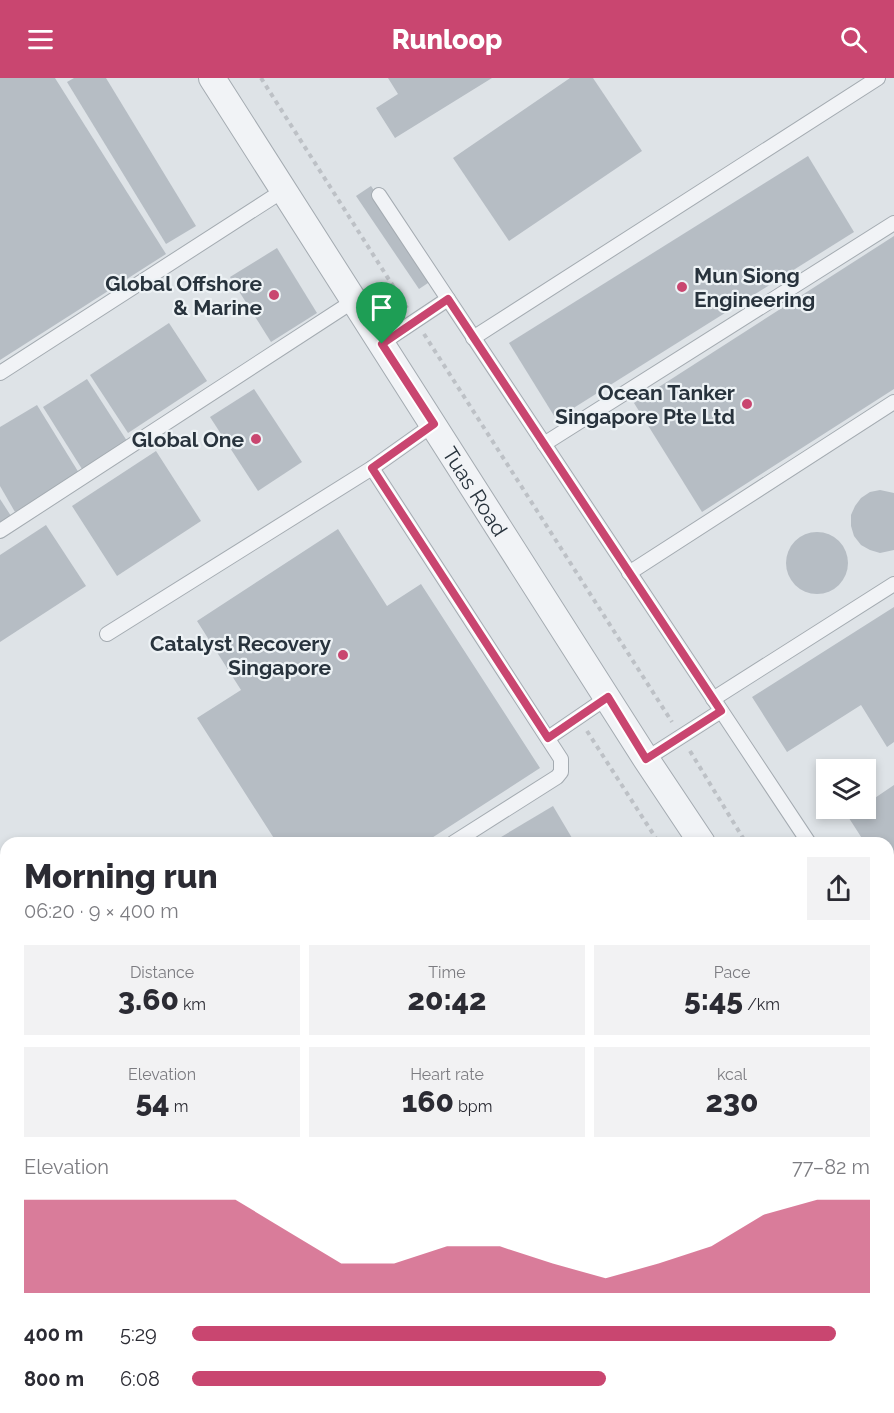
<!DOCTYPE html>
<meta charset="utf-8">
<style>
body{margin:0;font-family:Raleway,sans-serif;background:#f2f2f3;color:#2b2b33;height:100vh;display:flex;flex-direction:column;font-size:22px;white-space:nowrap}
*{box-sizing:border-box;margin:0}
p{font-size:20px;color:#7c7c81}
.icon{flex:none;width:33px;height:33px;fill:none;stroke:currentColor;stroke-width:2;stroke-linecap:round;stroke-linejoin:round}
.map{position:relative;flex:1;overflow:hidden}
.panel{position:absolute;left:0px;top:759px;width:894px;height:576px;display:flex;flex-direction:column;background:#fff;border-radius:18px 18px 0 0;box-shadow:0 3px 9px #0003}
.panel>*{flex:none}
.fabs{position:absolute;left:816px;top:681px;display:grid;gap:12px}
.fabs a{display:grid;place-items:center;width:60px;height:60px;border-radius:0px;background:#fff;box-shadow:0 3px 9px #0003;font-size:30px}
.pin{position:absolute;display:grid;place-items:center;width:51px;height:51px;color:#fff;margin:-62px -26px;border-radius:50% 50% 50% 0;rotate:-45deg;box-shadow:0 0 6px #0007}
.pin .icon{rotate:45deg}
.round{display:grid;place-items:center;flex:none;width:63px;height:63px;border-radius:0px;background:#f2f2f3}
.summary{display:flex;align-items:center;justify-content:space-between;height:102px;padding:0 24px}
h1{font-size:33px;font-weight:800;line-height:45px}
.metrics{display:grid;grid-template-columns:repeat(3,1fr);gap:9px;height:102px;padding:6px 24px}
.metrics div{display:grid;align-content:center;border-radius:0px;background:#f2f2f3;text-align:center}
.metrics b{font-size:30px;font-weight:800}
.metrics small{font-size:16px;font-weight:400}
.metrics p{font-size:16px}
.chart{height:168px;padding:12px 24px}
.chart p{display:flex;justify-content:space-between}
.chart svg{width:100%;height:108px;margin-top:6px;fill:#c94670;opacity:.7}
ul{padding:0 24px;list-style:none;font-size:20px}
li{display:grid;grid-template-columns:96px 72px 1fr;align-items:center;height:45px}
li i{height:15px;border-radius:8px;background:#c94670}
header{display:flex;justify-content:space-between;align-items:center;height:78px;padding:0 24px;background:#c94670;color:#fff;font-size:27px;font-weight:800}
.map>svg:first-child{display:block}
.building{fill:#b6bdc4}
.lines{fill:none;stroke-linecap:round;stroke-linejoin:round}
.lane-casing{stroke:#a4abb1;stroke-width:16}
.street-casing{stroke:#a4abb1;stroke-width:28}
.path{stroke:#bdc1c6;stroke-width:4;stroke-dasharray:4.5 4.5;stroke-linecap:butt}
.lane{stroke:#f1f3f6;stroke-width:14}
.street{stroke:#f1f3f6;stroke-width:26}
.route-casing{stroke:#fff;stroke-width:12}
.route{stroke:#c94670;stroke-width:8}
.poi-dot{fill:#c94670;stroke:#edf2f5;stroke-width:2}
.labels{text-anchor:middle;dominant-baseline:central;stroke-width:4.5;stroke-linejoin:round;paint-order:stroke}
.poi-label{font-size:21px;font-weight:bold;fill:#28333d;stroke:#edf2f5;text-anchor:end}
.street-label{font-size:21px;fill:#28333d;stroke:#edf2f5}
</style>
<header><svg class="icon" aria-label="menu" viewBox="0 0 24 24"><path d="M4 6h16M4 12h16M4 18h16"/></svg>Runloop<svg class="icon" aria-label="search" viewBox="0 0 24 24"><circle cx="10" cy="10" r="6"/><path d="M15 15l6 6"/></svg></header>
<div class="map">
<svg width="894" height="1335" viewBox="0 0 894 1335">
<rect width="100%" height="100%" fill="#dee3e7"/>
<!-- building -->
<g class="building">
<path d="M0 0H55L166 176 0 282Z"/>
<path d="M74 0H106L196 148 166 166 67 4Z"/>
<path d="M388 0H492L395 60 376 30 398 16Z"/>
<path d="M570 0H593L642 73 509 163 453 80Z"/>
<path d="M808 78 854 154 556 341 509 265Z"/>
<path d="M371 108 434 201 419 211 356 118Z"/>
<path d="M894 158V311L702 434 634 325Z"/>
<path d="M277 170 317 235 271 264 230 199Z"/>
<path d="M169 245 207 303 128 355 90 297Z"/>
<path d="M87 301 127 363 82 391 43 329Z"/>
<path d="M254 311 302 384 258 413 210 339Z"/>
<path d="M37 327 79 395 15 434 0 408V349Z"/>
<path d="M156 373 201 443 117 498 72 428Z"/>
<path d="M880 412 894 415V472L880 475 870 472 861 467 854 458 851 448V437L855 428 861 420 870 414Z"/>
<path d="M0 421 13 441 0 450Z"/>
<path d="M46 447 86 508 0 564V477Z"/>
<path d="M338 451 387 528 421 506 540 690 424 765H277L197 640 241 612 197 543Z"/>
<circle cx="817" cy="485" r="31"/>
<path d="M894 529V664L887 669 861 627 787 674 752 619Z"/>
<path d="M894 707V811L888 802V765H865L847 737 858 730H866V726Z"/>
<path d="M553 728 575 765H491Z"/>
<path d="M528 1329H619L623 1334 518 1335Z"/>
</g>
<g class="lines">
<defs>
<g id="lane">
<path d="M379 117 809 765"/>
<path d="M473 260 878 0"/>
<path d="M382 265 448 221"/>
<path d="M0 295 284 112"/>
<path d="M544 366 894 145"/>
<path d="M372 390 561 681V694L557 699 453 765"/>
<path d="M0 453 355 222"/>
<path d="M629 495 894 324"/>
<path d="M107 556 372 390 434 346"/>
<path d="M713 621 894 506"/>
<path d="M548 660 608 619"/>
<path d="M646 681 721 633"/>
<path d="M888 861 894 857"/>
<path d="M0 1051 6 1039"/>
<path d="M0 1098 6 1107"/>
<path d="M120 1335 129 1329"/>
<path d="M448 1335 458 1329"/>
<path d="M884 1335 894 1329"/>
</g>
<g id="street">
<path id="s1" d="M212 0 646 681 702 765"/>
<path d="M888 1012 894 1016"/>
<path d="M888 1059 894 1067"/>
<path d="M168 1329 178 1335"/>
<path d="M255 1335 264 1329"/>
</g>
</defs>
<!-- lane casing -->
<use href="#lane" class="lane-casing"/>
<!-- street casing -->
<use href="#street" class="street-casing"/>
<!-- path -->
<g class="path">
<path d="M261 0 407 230"/>
<path d="M424 256 672 644"/>
<path d="M587 653 659 765"/>
<path d="M690 673 746 765"/>
<path d="M300 1335 309 1329"/>
</g>
<!-- lane -->
<use href="#lane" class="lane"/>
<!-- street -->
<use href="#street" class="street"/>
</g>
<g class="lines">
<defs>
<path id="route" d="M448 221 721 633 646 681 608 619 548 660 372 390 434 346 382 266Z"/>
</defs>
<!-- route casing -->
<use href="#route" class="route-casing"/>
<!-- route -->
<use href="#route" class="route"/>
</g>
<!-- markers -->
<g class="poi-dot">
<circle cx="682" cy="209" r="6"/>
<circle cx="274" cy="217" r="6"/>
<circle cx="747" cy="326" r="6"/>
<circle cx="256" cy="361" r="6"/>
<circle cx="343" cy="577" r="6"/>
</g>
<g class="labels">
<!-- poi labels -->
<g class="poi-label">
<text x="694" y="197" text-anchor="start">Mun Siong<tspan x="694" dy="24">Engineering</tspan></text>
<text x="262" y="205">Global Offshore<tspan x="262" dy="24">&amp; Marine</tspan></text>
<text x="735" y="314">Ocean Tanker<tspan x="735" dy="24">Singapore Pte Ltd</tspan></text>
<text x="244" y="361">Global One</text>
<text x="331" y="565">Catalyst Recovery<tspan x="331" dy="24">Singapore</tspan></text>
</g>
<!-- street labels -->
<g class="street-label">
<text stroke="none"><textPath href="#s1" startOffset="490">Tuas Road</textPath></text>
</g>
</g>
</svg>
<div class="fabs">
<a><svg class="icon" aria-label="layers" viewBox="0 0 24 24"><path d="M12 4l9 5-9 5-9-5zM3 14l9 5 9-5"/></svg></a>
</div>
<div class="pin" style="left:382px;top:266px;background:#1e9e55"><svg class="icon" aria-label="arrive" viewBox="0 0 24 24"><path d="M6 21V4h12l-3 4 3 4H6"/></svg></div>
<section class="panel">
<div class="summary"><div><h1>Morning run</h1><p>06:20 · 9 × 400 m</p></div><a class="round"><svg class="icon" aria-label="share" viewBox="0 0 24 24"><path d="M12 15V3M7 8l5-5 5 5M5 13v7h14v-7"/></svg></a></div>
<div class="metrics">
<div><p>Distance</p><b>3.60<small> km</small></b></div>
<div><p>Time</p><b>20:42</b></div>
<div><p>Pace</p><b>5:45<small> /km</small></b></div>
</div>
<div class="metrics">
<div><p>Elevation</p><b>54<small> m</small></b></div>
<div><p>Heart rate</p><b>160<small> bpm</small></b></div>
<div><p>kcal</p><b>230</b></div>
</div>
<div class="chart"><p><span>Elevation</span>77–82 m</p>
<svg viewBox="0 0 160 44" preserveAspectRatio="none"><path d="M0 44V6L10 6L20 6L30 6L40 6L50 19L60 32L70 32L80 25L90 25L100 32L110 38L120 32L130 25L140 12L150 6L160 6V44z"/></svg>
</div>
<ul>
<li><b>400 m</b>5:29<i style="width:95%"></i></li>
<li><b>800 m</b>6:08<i style="width:61%"></i></li>
</ul>
</section>
</div>
